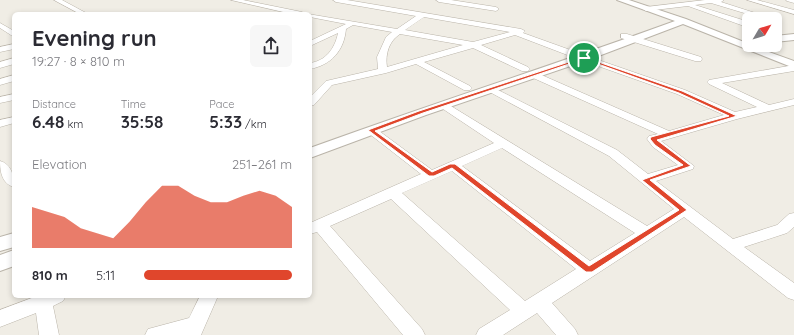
<!DOCTYPE html>
<meta charset="utf-8">
<style>
body{margin:0;font-family:Quicksand,sans-serif;background:#f7f7f7;color:#2b2b33;height:100vh;display:flex;flex-direction:column;font-size:15px;white-space:nowrap}
*{box-sizing:border-box;margin:0}
p{font-size:13px;color:#7c7c81}
.icon{flex:none;width:22px;height:22px;fill:none;stroke:currentColor;stroke-width:2;stroke-linecap:round;stroke-linejoin:round}
.map{position:relative;flex:1;overflow:hidden}
.sheet{position:absolute;left:12px;top:12px;width:300px;height:286px;display:flex;flex-direction:column;background:#fff;border-radius:6px;box-shadow:0 2px 6px #0003}
.sheet>*{flex:none}
.needle{width:26px;rotate:52deg}
.controls{position:absolute;left:742px;top:12px;display:grid;gap:8px}
.controls a{display:grid;place-items:center;width:40px;height:40px;border-radius:6px;background:#fff;box-shadow:0 2px 6px #0003;font-size:20px}
.pin{position:absolute;display:grid;place-items:center;width:34px;height:34px;color:#fff;margin:-17px;border:2px solid #fff;border-radius:50%;box-shadow:0 1px 4px #0007}
.round{display:grid;place-items:center;flex:none;width:42px;height:42px;border-radius:6px;background:#f7f7f7}
.overview{display:flex;align-items:center;justify-content:space-between;height:68px;padding:0 20px}
h1{font-size:22px;font-weight:700;line-height:30px}
.figures{display:grid;grid-template-columns:repeat(3,1fr);gap:6px;height:68px;padding:4px 20px}
.figures div{display:grid;align-content:center}
.figures b{font-size:17px;font-weight:700}
.figures small{font-size:11px;font-weight:400}
.figures p{font-size:11px}
.chart{height:112px;padding:8px 20px}
.chart p{display:flex;justify-content:space-between}
.chart svg{width:100%;height:72px;margin-top:4px;fill:#e0462c;opacity:.7}
ul{padding:0 20px;list-style:none;font-size:13px}
li{display:grid;grid-template-columns:64px 48px 1fr;align-items:center;height:30px}
li i{height:10px;border-radius:5px;background:#e0462c}
.map>svg:first-child{display:block}
.lines{fill:none;stroke-linecap:round;stroke-linejoin:round}
.minor-casing{stroke:#bab4a9;stroke-width:1}
.tertiary-casing{stroke:#bab4a9;stroke-width:2}
.minor{fill:#fff;fill-rule:evenodd}
.tertiary{fill:#fff;fill-rule:evenodd}
.route{fill:#e0462c;stroke:#fff;fill-rule:evenodd}
</style>
<div class="map">
<svg width="794" height="335" viewBox="0 0 794 335">
<rect width="100%" height="100%" fill="#f0ede5"/>
<g class="lines">
<defs>
<g id="minor">
<path d="M54 0H62L88 14H80Z"/>
<path d="M231 0H243L302 12 305 14H292Z"/>
<path d="M333 0H347L521 29 525 31 523 33 576 52 577 54 573 57 570 56 515 35 481 45 528 67 530 69 528 71H522L473 48 424 62 470 86 472 88 470 90H464L416 64 386 73 332 85 314 105 310 106V97L326 81 378 69 377 57 386 37 392 32 353 25 346 29C344 51 331 65 310 69V63C326 61 335 48 338 33L310 46V41L346 24 310 17V14H308L397 29 416 16 336 2ZM424 17 510 32 473 42 405 30ZM400 34 463 45 387 67C385 54 389 41 400 34Z"/>
<path d="M436 0H451L496 7 499 9 496 11 439 2Z"/>
<path d="M705 0H724L721 2 774 19H764L711 3 695 5 749 22V26H744L688 6 646 11 643 9 646 7Z"/>
<path d="M747 0H757L794 10V14Z"/>
<path d="M786 0H794V3L787 1Z"/>
<path d="M0 23 14 31V37L0 28Z"/>
<path d="M621 34H627L701 57 702 59 701 61H695L621 38Z"/>
<path d="M14 44V49L0 52V47Z"/>
<path d="M584 55 685 90 735 112 757 107 709 84 707 82 709 80 794 65V71L722 83 769 105 794 99V105L737 119 661 141 694 166 693 169 656 181 733 239 777 225 789 214 794 213V227L787 233 744 247 794 283V300L788 298 684 217 552 303 575 329 578 335H556L537 313 503 335H476L479 329 510 310 391 199 330 226 422 329 425 335H403L317 232 310 234V223L421 174 367 132 365 130 367 128H375L432 170 494 143 437 105 442 102 446 103 647 226 674 209 609 156 484 89 489 86 492 87 617 150 648 174 678 165 653 147 647 139 649 136 658 134 531 77 529 75 531 73H537L669 131 724 115 677 94 581 60 580 58ZM502 148 635 233 590 261 462 166ZM452 171 576 269 525 301 402 193Z"/>
<path d="M14 58V64L0 68V62Z"/>
<path d="M14 75V81L0 85V79Z"/>
<path d="M14 94V100L0 103V97Z"/>
<path d="M14 117V123L0 127V120Z"/>
<path d="M0 161C12 164 14 177 14 187 2 184 0 172 0 161Z"/>
<path d="M37 296H66L63 301 53 306 59 335H39L36 313 0 327V310Z"/>
<path d="M200 296H218L201 335H145L148 329 189 318Z"/>
</g>
<g id="tertiary">
<path d="M617 0H629L686 19 749 44V45L794 61V68L683 24 588 60 426 115 310 158V148C431 104 554 65 675 21Z"/>
<path d="M794 34V40L775 42V36Z"/>
<path d="M14 233V247L0 251V237Z"/>
<path d="M14 250V266L0 271V255Z"/>
</g>
</defs>
<!-- minor casing -->
<use href="#minor" class="minor-casing"/>
<!-- tertiary casing -->
<use href="#tertiary" class="tertiary-casing"/>
<!-- minor -->
<use href="#minor" class="minor"/>
<!-- tertiary -->
<use href="#tertiary" class="tertiary"/>
</g>
<!-- route -->
<path class="route" d="M584 57 682 91 737 116 657 140 691 166 650 180 687 210 592 272H586L452 168 434 176H429L368 130 419 111ZM584 59 679 93 729 116 651 137 650 139 655 145 683 165 642 180 679 210 589 266 455 164H450L432 172 375 131 423 113Z"/>
</svg>
<div class="controls">
<a><svg class="needle" viewBox="-14 -14 28 28"><path d="M0-13l5 13h-10z" fill="#e53935"/><path d="M0 13l5-13h-10z" fill="#7c7c81"/></svg></a>
</div>
<div class="pin" style="left:584px;top:58px;background:#1e9e55"><svg class="icon" aria-label="arrive" viewBox="0 0 24 24"><path d="M6 21V4h12l-3 4 3 4H6"/></svg></div>
<section class="sheet">
<div class="overview"><div><h1>Evening run</h1><p>19:27 · 8 × 810 m</p></div><a class="round"><svg class="icon" aria-label="share" viewBox="0 0 24 24"><path d="M12 15V3M7 8l5-5 5 5M5 13v7h14v-7"/></svg></a></div>
<div class="figures">
<div><p>Distance</p><b>6.48<small> km</small></b></div>
<div><p>Time</p><b>35:58</b></div>
<div><p>Pace</p><b>5:33<small> /km</small></b></div>
</div>
<div class="chart"><p><span>Elevation</span>251–261 m</p>
<svg viewBox="0 0 160 44" preserveAspectRatio="none"><path d="M0 44V19L10 22L20 25L30 32L40 35L50 38L60 28L70 16L80 6L90 6L100 12L110 16L120 16L130 12L140 9L150 12L160 19V44z"/></svg>
</div>
<ul>
<li><b>810 m</b>5:11<i style="width:100%"></i></li>
</ul>
</section>
</div>
